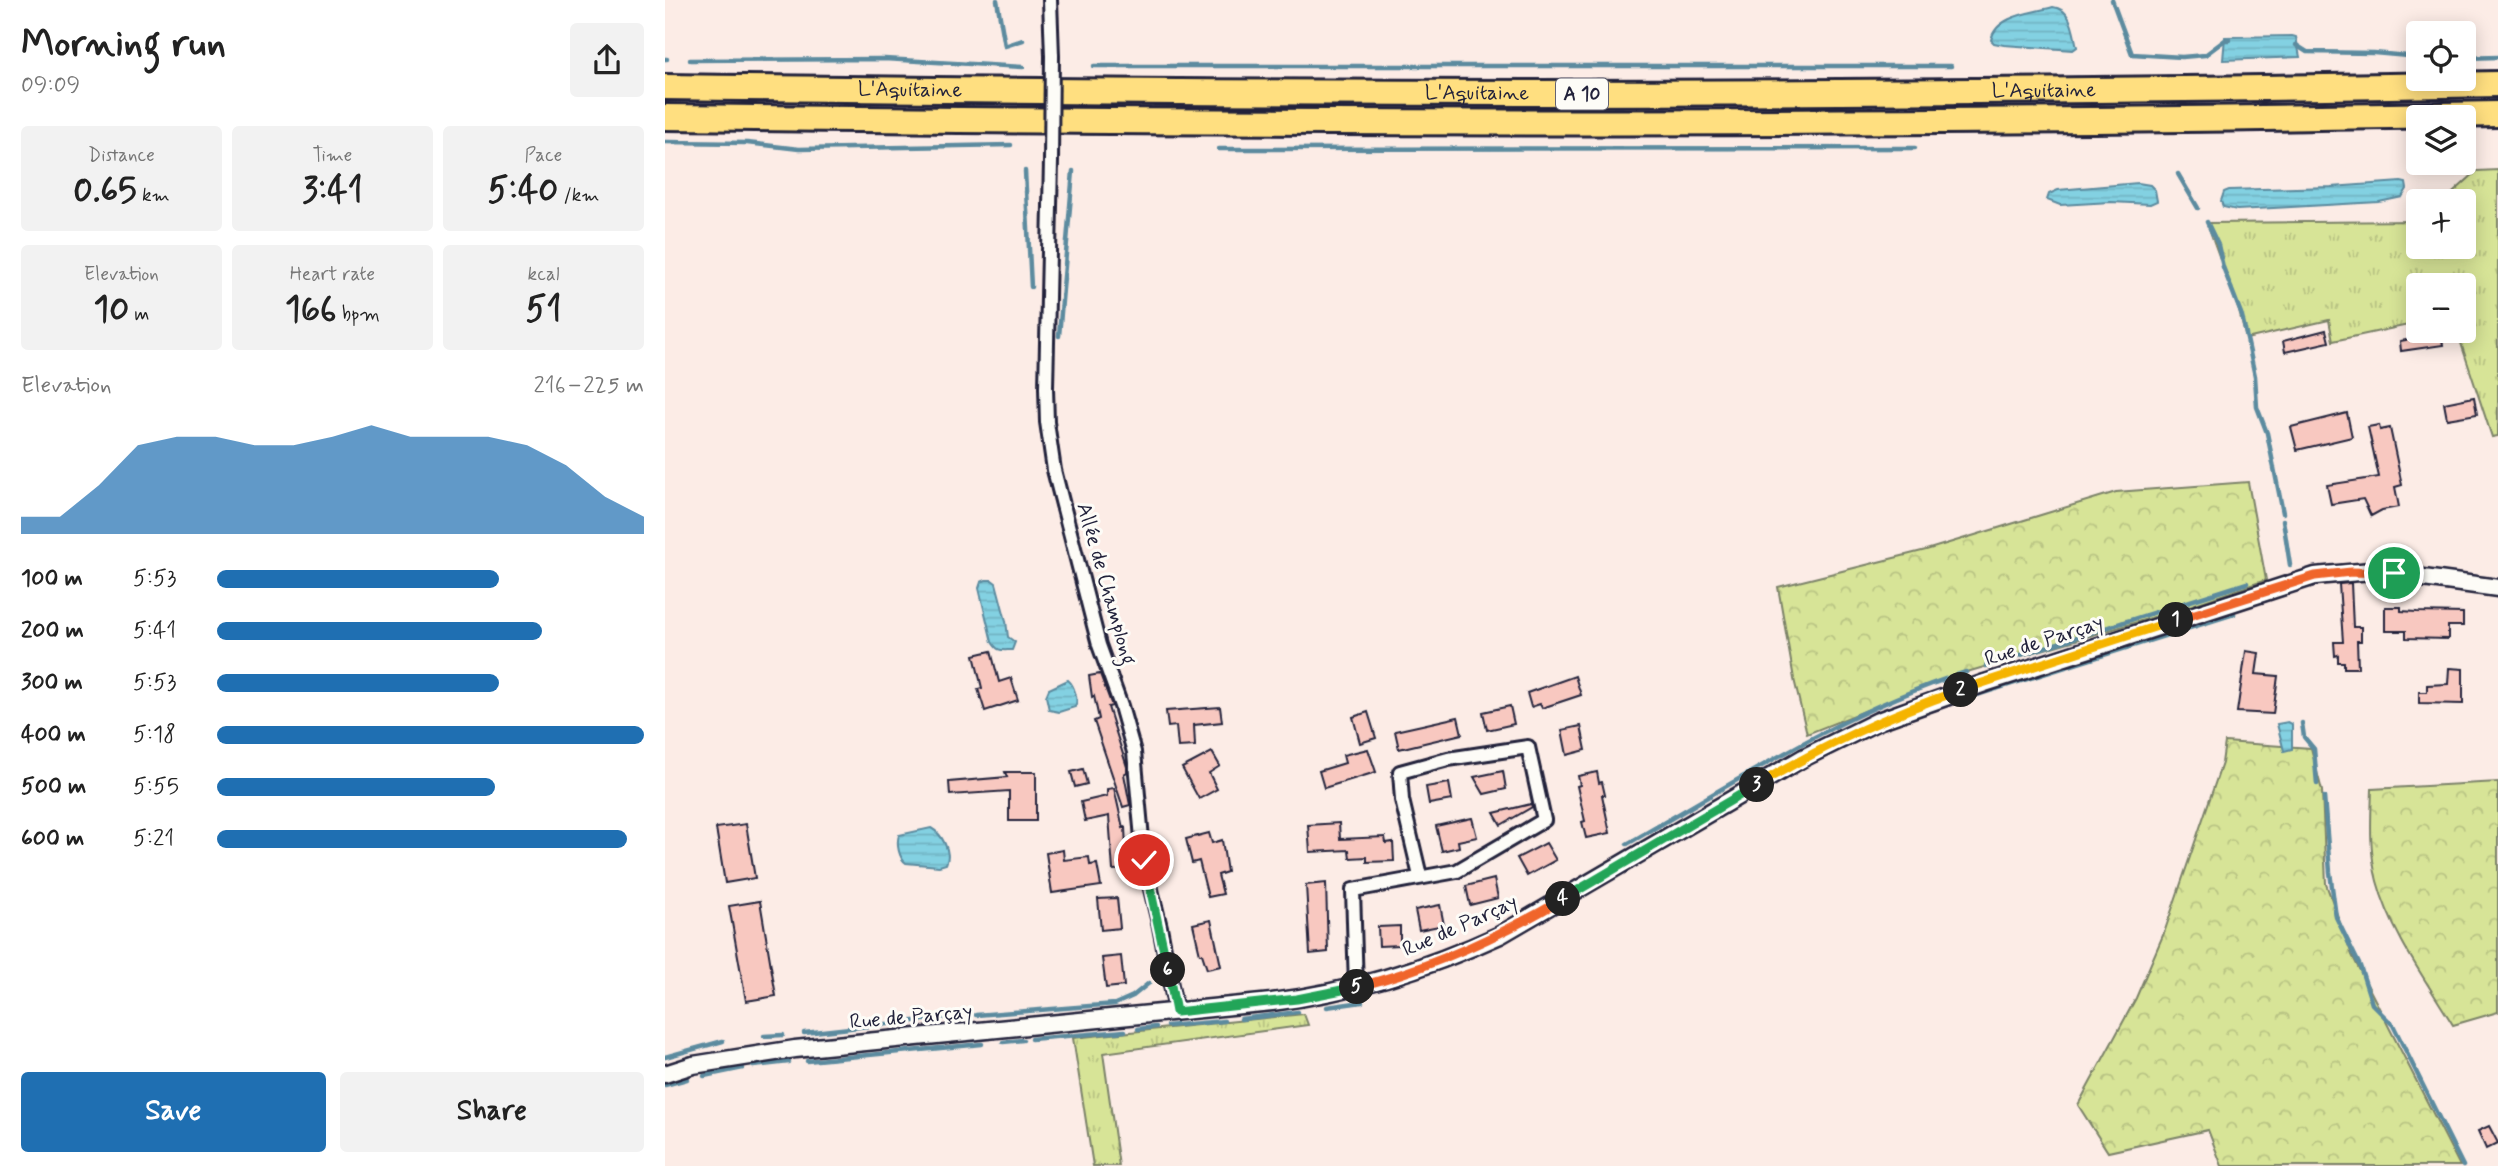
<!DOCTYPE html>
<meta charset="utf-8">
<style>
body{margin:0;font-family:Mynerve,sans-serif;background:#f2f2f2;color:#222;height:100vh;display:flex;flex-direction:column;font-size:26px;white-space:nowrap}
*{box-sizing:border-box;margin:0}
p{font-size:23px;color:#767676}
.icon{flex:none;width:38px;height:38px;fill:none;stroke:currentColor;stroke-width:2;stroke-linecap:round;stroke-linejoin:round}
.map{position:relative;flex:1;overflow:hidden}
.panel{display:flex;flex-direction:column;background:#fff;width:665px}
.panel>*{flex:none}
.controls{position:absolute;left:1741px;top:21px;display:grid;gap:14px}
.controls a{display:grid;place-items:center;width:70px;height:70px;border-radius:7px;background:#fff;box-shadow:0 4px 18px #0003;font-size:35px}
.pin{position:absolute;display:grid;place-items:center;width:60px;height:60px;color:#fff;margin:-30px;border:4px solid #fff;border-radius:50%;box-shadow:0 2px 7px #0007}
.km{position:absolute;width:35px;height:35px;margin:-18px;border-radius:50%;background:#222;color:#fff;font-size:19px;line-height:35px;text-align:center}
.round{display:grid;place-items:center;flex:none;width:74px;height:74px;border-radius:7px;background:#f2f2f2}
.summary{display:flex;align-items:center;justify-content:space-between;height:119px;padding:0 21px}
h1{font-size:38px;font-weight:700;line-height:52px}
.stats{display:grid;grid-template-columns:repeat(3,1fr);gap:10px;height:119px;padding:7px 21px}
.stats div{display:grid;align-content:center;border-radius:7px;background:#f2f2f2;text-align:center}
.stats b{font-size:35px;font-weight:700}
.stats small{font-size:19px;font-weight:400}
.stats p{font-size:19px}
.chart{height:196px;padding:14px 21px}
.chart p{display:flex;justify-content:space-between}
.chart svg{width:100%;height:126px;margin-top:7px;fill:#1f6fb2;opacity:.7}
.cta{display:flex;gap:14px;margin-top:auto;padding:14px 21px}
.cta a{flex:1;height:80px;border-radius:7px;background:#1f6fb2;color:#fff;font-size:28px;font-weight:700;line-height:80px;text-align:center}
.cta a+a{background:#f2f2f2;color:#222}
ul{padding:0 21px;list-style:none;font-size:23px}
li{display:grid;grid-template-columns:112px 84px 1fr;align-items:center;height:52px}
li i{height:18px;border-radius:9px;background:#1f6fb2}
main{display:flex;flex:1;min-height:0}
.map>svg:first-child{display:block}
.grass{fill:url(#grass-tufts);stroke:#7c8369;stroke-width:2}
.forest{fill:url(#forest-crowns);stroke:#7c8369;stroke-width:2}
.water{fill:url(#water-rules);stroke:#5c8b9f;stroke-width:2}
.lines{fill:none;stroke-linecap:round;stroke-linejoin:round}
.stream{stroke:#5c8b9f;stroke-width:4.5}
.building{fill:#f8c8c0;stroke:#22223b;stroke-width:2}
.minor-casing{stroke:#22223b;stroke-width:18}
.tertiary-casing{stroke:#22223b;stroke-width:21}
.motorway-casing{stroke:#22223b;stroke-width:30}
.minor{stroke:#fdfcf7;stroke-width:12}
.tertiary{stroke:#fdfcf7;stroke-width:16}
.motorway{stroke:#ffdf80;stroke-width:24}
.minor-bridge-casing{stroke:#22223b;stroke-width:18;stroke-linecap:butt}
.minor-bridge{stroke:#fdfcf7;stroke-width:12}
.split-1-casing{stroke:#fff;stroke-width:14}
.split-2-casing{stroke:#fff;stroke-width:14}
.split-3-casing{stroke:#fff;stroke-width:14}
.split-4-casing{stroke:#fff;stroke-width:14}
.split-5-casing{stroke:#fff;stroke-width:14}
.split-6-casing{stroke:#fff;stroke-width:14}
.split-7-casing{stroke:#fff;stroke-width:14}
.split-1{stroke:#f0652b;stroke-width:9}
.split-2{stroke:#f5b400;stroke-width:9}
.split-3{stroke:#f5b400;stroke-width:9}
.split-4{stroke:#22a559;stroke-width:9}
.split-5{stroke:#f0652b;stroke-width:9}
.split-6{stroke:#22a559;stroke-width:9}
.split-7{stroke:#22a559;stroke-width:9}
.labels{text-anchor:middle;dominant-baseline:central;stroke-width:6;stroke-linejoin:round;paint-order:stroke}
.shield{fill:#fdfcf7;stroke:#646373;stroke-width:2}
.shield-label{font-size:19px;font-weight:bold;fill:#22223b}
.street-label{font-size:21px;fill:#22223b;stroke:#fdfcf7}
</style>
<main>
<section class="panel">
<div class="summary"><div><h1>Morning run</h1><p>09:09</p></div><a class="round"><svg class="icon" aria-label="share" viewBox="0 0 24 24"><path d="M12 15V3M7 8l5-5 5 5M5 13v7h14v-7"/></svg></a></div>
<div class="stats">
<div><p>Distance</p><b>0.65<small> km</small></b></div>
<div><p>Time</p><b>3:41</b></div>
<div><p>Pace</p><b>5:40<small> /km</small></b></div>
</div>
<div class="stats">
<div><p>Elevation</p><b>10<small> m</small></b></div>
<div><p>Heart rate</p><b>166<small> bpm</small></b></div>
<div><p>kcal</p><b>51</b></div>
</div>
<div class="chart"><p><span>Elevation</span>216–225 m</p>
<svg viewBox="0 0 160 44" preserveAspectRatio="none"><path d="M0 44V38L10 38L20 27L30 13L40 10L50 10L60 13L70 13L80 10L90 6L100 10L110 10L120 10L130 13L140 20L150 31L160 38V44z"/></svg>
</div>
<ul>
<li><b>100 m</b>5:53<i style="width:66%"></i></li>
<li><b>200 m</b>5:41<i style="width:76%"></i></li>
<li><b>300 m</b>5:53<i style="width:66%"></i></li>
<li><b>400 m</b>5:18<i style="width:100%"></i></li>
<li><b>500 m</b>5:55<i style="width:65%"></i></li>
<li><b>600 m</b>5:21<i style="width:96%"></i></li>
</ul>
<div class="cta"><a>Save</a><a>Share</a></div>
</section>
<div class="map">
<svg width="1833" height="1166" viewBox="0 0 1833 1166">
<defs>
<pattern id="grass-tufts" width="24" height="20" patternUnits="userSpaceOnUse" patternTransform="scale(1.75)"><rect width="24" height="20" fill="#d7e497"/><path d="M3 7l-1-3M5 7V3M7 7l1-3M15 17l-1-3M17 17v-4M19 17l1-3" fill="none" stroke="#b8c383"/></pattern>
<pattern id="forest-crowns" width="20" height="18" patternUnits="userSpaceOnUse" patternTransform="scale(1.75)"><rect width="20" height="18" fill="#d7e497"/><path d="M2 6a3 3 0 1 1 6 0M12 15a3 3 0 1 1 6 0" fill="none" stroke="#b8c383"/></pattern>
<pattern id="water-rules" width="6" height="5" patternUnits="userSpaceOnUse" patternTransform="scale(1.75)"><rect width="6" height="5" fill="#83d1e2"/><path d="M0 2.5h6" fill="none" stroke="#71b3c3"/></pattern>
</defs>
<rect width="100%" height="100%" fill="#fcece6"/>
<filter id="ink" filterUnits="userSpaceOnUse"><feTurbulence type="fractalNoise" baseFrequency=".0143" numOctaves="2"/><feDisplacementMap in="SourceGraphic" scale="14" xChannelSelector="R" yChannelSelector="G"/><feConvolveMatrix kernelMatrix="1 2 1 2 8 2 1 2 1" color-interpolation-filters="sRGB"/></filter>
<g filter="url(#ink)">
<!-- grass -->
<g class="grass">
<path d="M1833 170V436L1827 437 1792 331H1799V285H1754L1753 323 1668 341 1664 320 1581 339 1574 311 1542 223 1753 221 1754 247H1799V201H1779L1812 171Z"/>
<path d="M639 1014 643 1025 438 1053 454 1166H428L408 1038Z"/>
</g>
<!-- forest -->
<g class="forest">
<path d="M1583 482 1601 580 1513 610 1285 677 1142 734 1129 679 1113 587 1261 550 1451 492Z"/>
<path d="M1560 742 1646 748 1657 791 1661 884 1687 955 1795 1166H1557L1543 1130 1443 1152 1413 1105 1471 998 1499 933 1557 763Z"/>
<path d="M1833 782V1012L1788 1025C1760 979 1726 933 1712 881 1704 851 1706 819 1707 789Z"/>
</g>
<!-- water -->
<g class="water">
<path d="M1388 7C1407 9 1408 31 1412 47L1408 50 1339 45 1329 43 1326 40C1331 15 1367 13 1388 7Z"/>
<path d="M1627 36 1631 37 1635 57 1558 60 1560 37Z"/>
<path d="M1736 182 1741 183 1742 189 1737 197 1714 202 1572 210 1558 207 1556 201 1559 192 1564 190 1666 187Z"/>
<path d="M1473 183 1485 185 1490 190 1492 201 1485 204 1446 202 1395 205 1382 200 1384 194 1393 190Z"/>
<path d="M321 580H327L331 583 341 621 343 637 350 642 347 650C336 650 333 652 327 642L314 588 316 582Z"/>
<path d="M403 680C409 685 414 700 410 707L394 712 384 710 381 696 384 689Z"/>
<path d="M1623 722 1627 724V749L1619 751 1612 724Z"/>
<path d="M266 828C277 834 287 852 281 864L274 866 241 863C234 858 231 844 234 835Z"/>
</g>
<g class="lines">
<!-- stream -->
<g class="stream">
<path d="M332 0 340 46 358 40"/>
<path d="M1447 0 1467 54 1517 57 1540 55 1560 40H1564"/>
<path d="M1631 45 1642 52 1709 53 1754 57"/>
<path d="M1799 58 1833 57"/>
<path d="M0 59H2"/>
<path d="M25 60 219 59 358 67"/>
<path d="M429 66H1286"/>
<path d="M0 142 82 143 134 149 346 145"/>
<path d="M554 149 1250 148"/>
<path d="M360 171 366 287"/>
<path d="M1513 174 1533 208"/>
<path d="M1542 222 1553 245 1558 267 1577 316 1590 376 1592 407 1602 433 1618 513"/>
<path d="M394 336 408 171"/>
<path d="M1618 520 1625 565"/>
<path d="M1321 666 1582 583"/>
<path d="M1296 700 1569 614"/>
<path d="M1637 723 1639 737 1649 749 1652 784"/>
<path d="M1659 797 1665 872 1671 917 1695 966 1707 1004 1728 1025 1798 1166"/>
<path d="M962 844C1072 781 1179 711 1301 672"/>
<path d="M662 1007 697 1002"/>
<path d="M311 1015 450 1004 468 996 484 983"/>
<path d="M576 1019 633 1012"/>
<path d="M502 1026 559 1021"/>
<path d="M473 1029 491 1027"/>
<path d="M139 1033 295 1016"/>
<path d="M99 1036 118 1035"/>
<path d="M366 1039 460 1031"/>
<path d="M338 1042 358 1040"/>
<path d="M0 1057 58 1041"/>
<path d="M142 1061 317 1044"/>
<path d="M88 1066 124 1062"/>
<path d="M39 1076 78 1068"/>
<path d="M0 1085 22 1079"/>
</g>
</g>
<!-- building -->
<g class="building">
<path d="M1661 330 1664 342 1620 352 1618 341Z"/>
<path d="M1776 334 1778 345 1736 351 1735 341Z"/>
<path d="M1809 397 1812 414 1782 419 1779 403Z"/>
<path d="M1682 413 1687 437 1632 450 1626 427Z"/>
<path d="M1714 425 1715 430 1725 428 1737 485 1730 487 1734 507 1717 510 1706 516 1698 499 1666 504 1662 485 1714 477 1703 427Z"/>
<path d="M1686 583 1688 627H1696V641H1692L1693 668H1679V662H1673V655L1670 656 1669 642H1678L1674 584Z"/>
<path d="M1720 607H1736V611L1752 612 1798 613V626H1783V639L1741 638V631H1720Z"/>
<path d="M326 651 334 682 346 678 353 700 320 711 313 689 317 688 309 655Z"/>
<path d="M1581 651 1594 653 1591 674 1613 676 1608 714 1572 712Z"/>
<path d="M1784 668 1798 669V704L1754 703V692H1762V685L1783 684Z"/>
<path d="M435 674 447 706 443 707 462 767V772L459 774 465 805 458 807 429 721 434 719 429 696 427 697 424 676Z"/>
<path d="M910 676 916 695 877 708 875 704 866 707 862 693Z"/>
<path d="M845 706 849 724 822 730 818 712Z"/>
<path d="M555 707 557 722 529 725 530 746 513 747 511 726 503 727 501 711Z"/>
<path d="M703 712 711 738 695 743 688 717Z"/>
<path d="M793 717 797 734 734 749 730 731Z"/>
<path d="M916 726 921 750 902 755 897 730Z"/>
<path d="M703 749 711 772 659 788 654 771 680 763 678 755Z"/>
<path d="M547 752 555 766 544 773 552 789 534 799 517 768Z"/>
<path d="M418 769 422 784 410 787 406 772Z"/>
<path d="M838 771 841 789 819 794 809 777Z"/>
<path d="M340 772H371V821H344V791L285 795 284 782 342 777Z"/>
<path d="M932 772 934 783 937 782 940 795H937L945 833 921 838 917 822 920 821 912 786 915 785 913 776Z"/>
<path d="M784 783 787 800 764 804 761 787Z"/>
<path d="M449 788 458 828 460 827 462 869 448 870 444 816 420 821 416 802 442 796V789Z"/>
<path d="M866 804 867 807 836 825 829 813Z"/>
<path d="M807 818 812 837 793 841 794 847 777 851 771 826Z"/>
<path d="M674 823 675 839 720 837 721 843 728 842 729 861 702 862V857L685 858 684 850 645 852 643 825Z"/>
<path d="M81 824 90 878 60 883 51 828Z"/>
<path d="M544 833 547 843 557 840 562 872 553 875 558 894 543 897 534 861 527 863 521 839Z"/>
<path d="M881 843 891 860 862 876 852 858Z"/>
<path d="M398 850 399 860 424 857 425 865 432 864 436 886 387 893 381 853Z"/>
<path d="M829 879 833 898 805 905 801 886Z"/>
<path d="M661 883 663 952 645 954 641 885Z"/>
<path d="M452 898 455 928 436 930 433 899Z"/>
<path d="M95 901 111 996 81 1001 64 906Z"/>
<path d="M775 905 779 925 754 930 750 910Z"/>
<path d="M546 920 556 966 542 969 537 954H535L528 924Z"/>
<path d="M735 926V945L714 946 713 927Z"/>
<path d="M456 956 459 986 441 988 437 958Z"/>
<path d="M1824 1126 1833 1143 1821 1149 1813 1131Z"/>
</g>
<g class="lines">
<defs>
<g id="minor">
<path d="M385 0 387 56"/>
<path d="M386 161 381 388 382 422 389 470 434 645 456 706 469 752 479 860 495 927 511 1012"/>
<path d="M691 987 688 890 792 871 879 820 863 747 783 759 735 772 737 800 755 876"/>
</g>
<path id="tertiary" d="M0 1074 28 1065 130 1049 607 1002C687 992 761 969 835 935L1138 758 1213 721 1320 683 1650 576 1706 571 1833 588"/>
<g id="motorway">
<path id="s1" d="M0 87C611 95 1222 96 1833 84"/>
<path d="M0 117C611 124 1222 126 1833 114"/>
</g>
</defs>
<!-- minor casing -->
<use href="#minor" class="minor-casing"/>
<!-- tertiary casing -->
<use href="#tertiary" class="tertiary-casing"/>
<!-- motorway casing -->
<use href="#motorway" class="motorway-casing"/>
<!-- minor -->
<use href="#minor" class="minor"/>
<!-- tertiary -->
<use href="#tertiary" class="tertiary"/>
<!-- motorway -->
<use href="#motorway" class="motorway"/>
<defs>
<path id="minor-bridge" d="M386 161 387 56"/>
</defs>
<!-- minor-bridge casing -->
<use href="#minor-bridge" class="minor-bridge-casing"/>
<!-- minor-bridge -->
<use href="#minor-bridge" class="minor-bridge"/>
</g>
</g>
<g class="lines" filter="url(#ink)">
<defs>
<path id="split-1" d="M1511 620 1650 576 1686 572 1729 573"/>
<path id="split-2" d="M1296 690 1511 620"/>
<path id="split-3" d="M1092 785C1159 746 1222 715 1296 690"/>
<path id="split-4" d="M898 899 1092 785"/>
<path id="split-5" d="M692 987C766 968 832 938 898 899"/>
<path id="split-6" d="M503 970 511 1012 632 999 692 987"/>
<path id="split-7" d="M479 860 503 970"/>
</defs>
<!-- split-1 casing -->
<use href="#split-1" class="split-1-casing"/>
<!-- split-2 casing -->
<use href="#split-2" class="split-2-casing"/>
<!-- split-3 casing -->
<use href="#split-3" class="split-3-casing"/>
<!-- split-4 casing -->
<use href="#split-4" class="split-4-casing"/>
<!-- split-5 casing -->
<use href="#split-5" class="split-5-casing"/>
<!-- split-6 casing -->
<use href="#split-6" class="split-6-casing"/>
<!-- split-7 casing -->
<use href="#split-7" class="split-7-casing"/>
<!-- split-1 -->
<use href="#split-1" class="split-1"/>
<!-- split-2 -->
<use href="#split-2" class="split-2"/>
<!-- split-3 -->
<use href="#split-3" class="split-3"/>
<!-- split-4 -->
<use href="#split-4" class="split-4"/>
<!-- split-5 -->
<use href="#split-5" class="split-5"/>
<!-- split-6 -->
<use href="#split-6" class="split-6"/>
<!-- split-7 -->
<use href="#split-7" class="split-7"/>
</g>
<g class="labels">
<!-- shield labels -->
<rect class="shield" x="891" y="78.5" width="52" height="31" rx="5"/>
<g class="shield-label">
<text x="917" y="94">A 10</text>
</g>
<!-- street labels -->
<g class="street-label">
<text stroke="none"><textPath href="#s1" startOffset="245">L'Aquitaine</textPath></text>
<text stroke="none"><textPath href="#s1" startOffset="1379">L'Aquitaine</textPath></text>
<text stroke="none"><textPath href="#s1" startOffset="812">L'Aquitaine</textPath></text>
<text transform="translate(441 584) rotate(74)">Allée de Champlong</text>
<text transform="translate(1379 641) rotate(-18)">Rue de Parçay</text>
<text transform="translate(795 926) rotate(-24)">Rue de Parçay</text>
<text transform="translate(246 1017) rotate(-5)">Rue de Parçay</text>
</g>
</g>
</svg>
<div class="controls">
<a><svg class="icon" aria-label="locate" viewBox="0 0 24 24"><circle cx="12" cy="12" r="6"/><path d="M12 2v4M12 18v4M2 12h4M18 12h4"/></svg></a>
<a><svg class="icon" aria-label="layers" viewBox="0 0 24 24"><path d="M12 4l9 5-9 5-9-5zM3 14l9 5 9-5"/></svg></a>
<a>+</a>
<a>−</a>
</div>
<div class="pin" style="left:1729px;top:573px;background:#1e9e55"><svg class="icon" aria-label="arrive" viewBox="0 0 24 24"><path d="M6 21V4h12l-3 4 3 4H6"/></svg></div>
<div class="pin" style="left:479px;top:860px;background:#d93025"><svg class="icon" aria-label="check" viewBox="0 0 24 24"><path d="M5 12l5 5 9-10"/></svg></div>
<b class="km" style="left:1511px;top:620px">1</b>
<b class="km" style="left:1296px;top:690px">2</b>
<b class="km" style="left:1092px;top:785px">3</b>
<b class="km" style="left:898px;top:899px">4</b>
<b class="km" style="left:692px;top:987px">5</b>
<b class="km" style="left:503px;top:970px">6</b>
</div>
</main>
